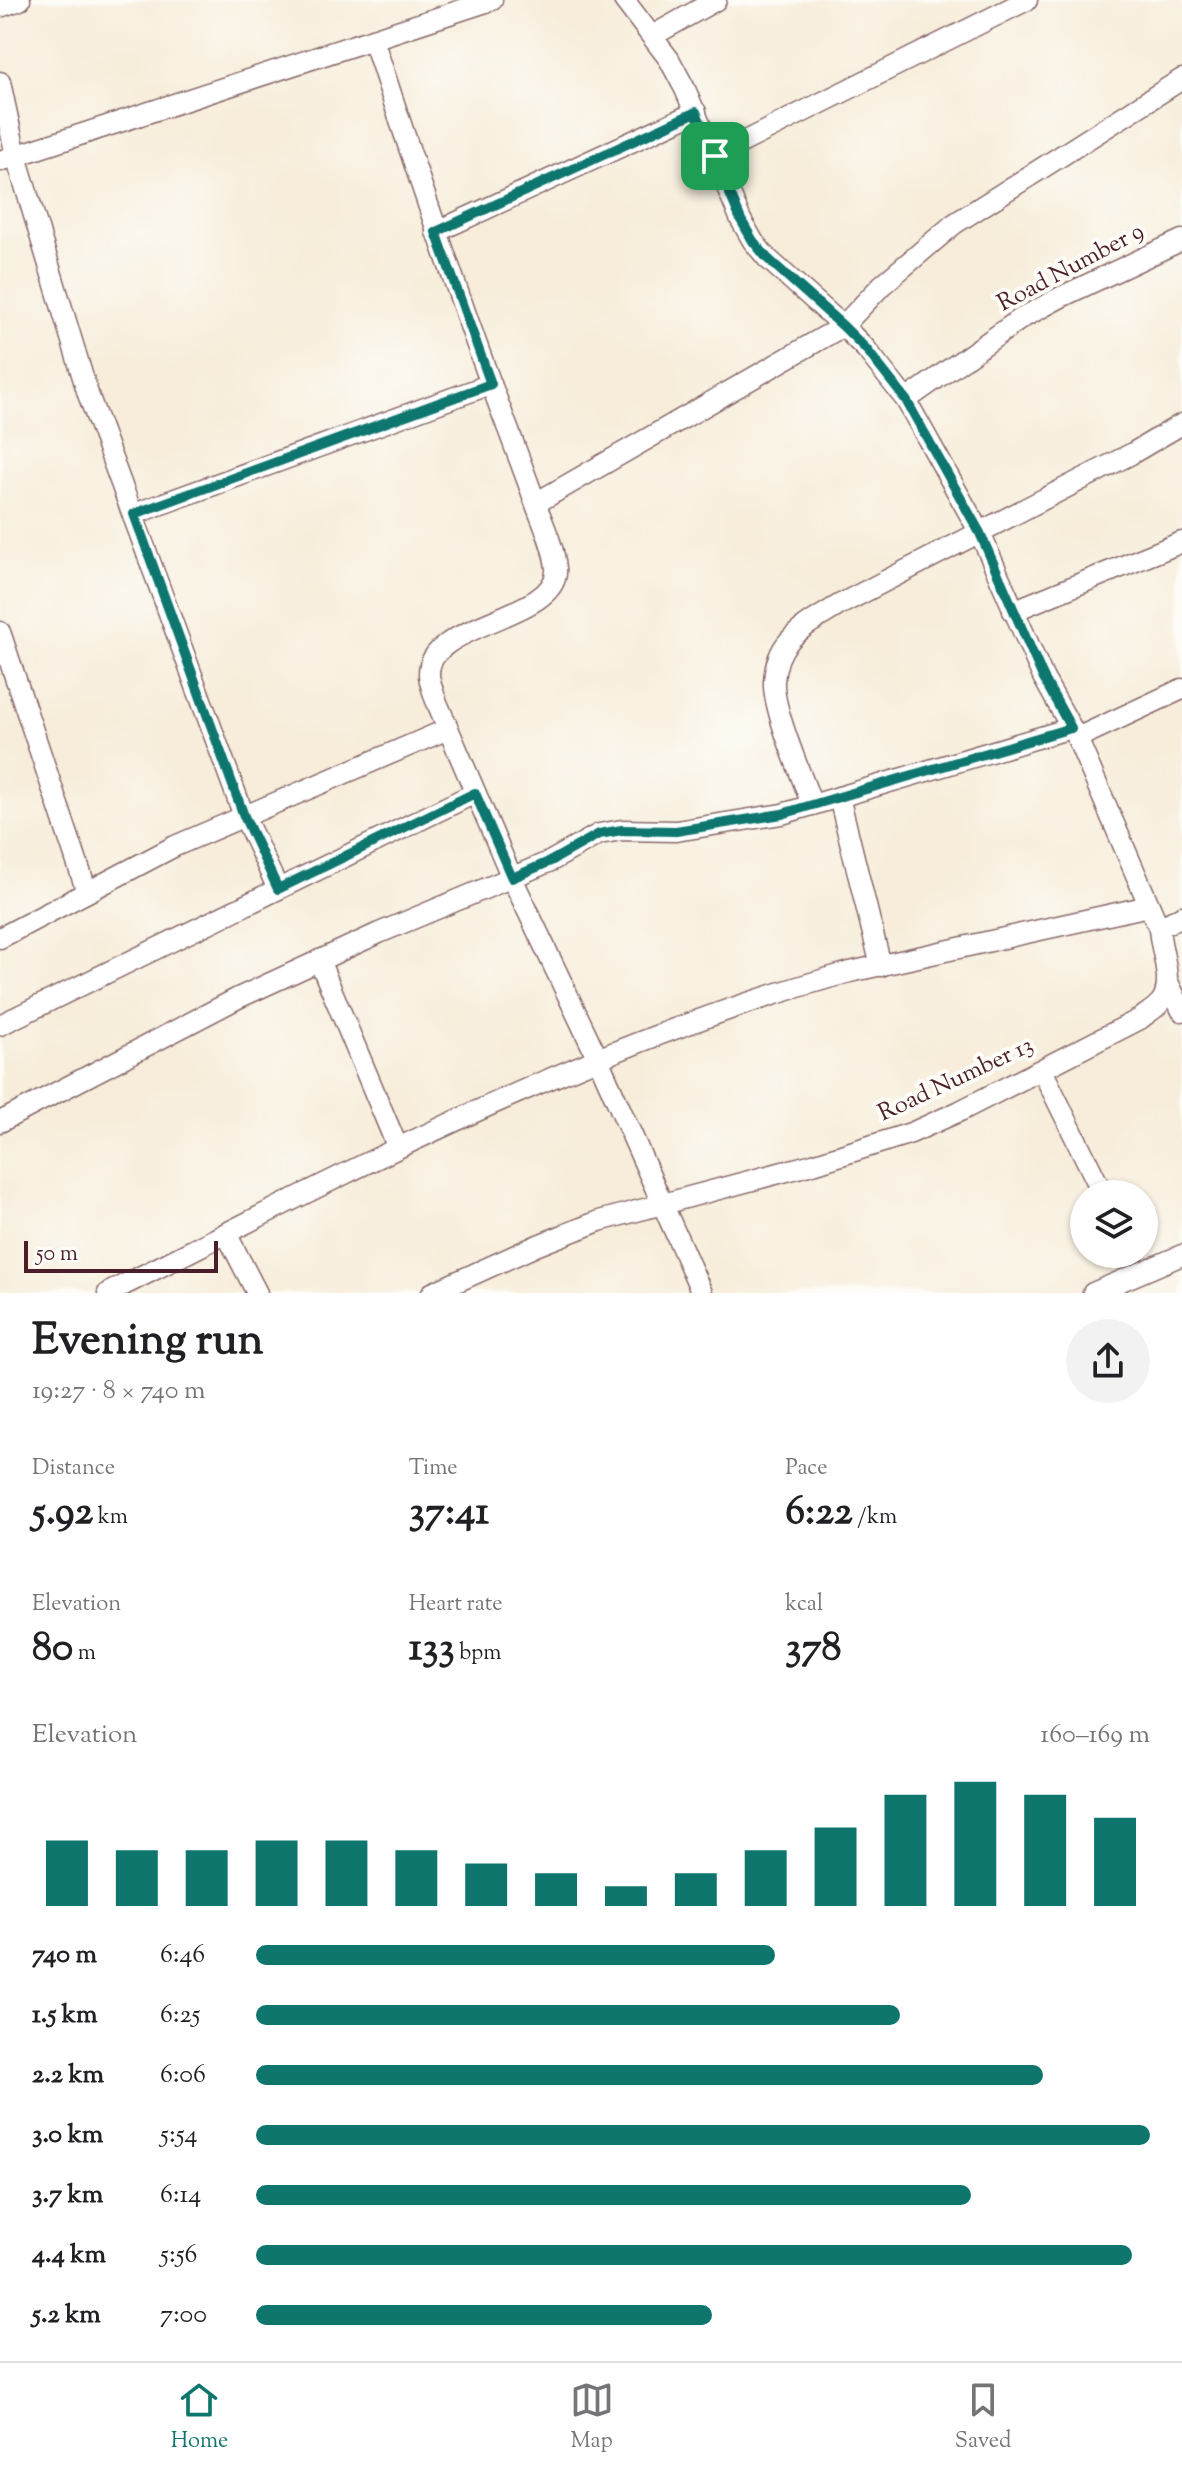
<!DOCTYPE html>
<meta charset="utf-8">
<style>
body{margin:0;font-family:"Sorts Mill Goudy",serif;background:#f2f2f2;color:#202124;height:100vh;display:flex;flex-direction:column;font-size:30px;white-space:nowrap}
*{box-sizing:border-box;margin:0}
p{font-size:26px;color:#757577}
.icon{flex:none;width:44px;height:44px;fill:none;stroke:currentColor;stroke-width:2;stroke-linecap:round;stroke-linejoin:round}
.map{position:relative;height:1293px;overflow:hidden}
.sheet{display:flex;flex-direction:column;background:#fff;flex:1}
.sheet>*{flex:none}
.fabs{position:absolute;left:1070px;top:1180px;display:grid;gap:16px}
.fabs a{display:grid;place-items:center;width:88px;height:88px;border-radius:50%;background:#fff;box-shadow:0 2px 6px #0004;font-size:40px}
.scale{position:absolute;left:24px;bottom:20px;width:194px;box-sizing:border-box;padding-left:8px;border:4px solid #4a1f2b;border-top:0;font-size:22px;line-height:28px;white-space:nowrap;color:#4a1f2b;-webkit-text-stroke:6px #fdfcf7;paint-order:stroke}
.pin{position:absolute;display:grid;place-items:center;width:68px;height:68px;color:#fff;margin:-34px;border-radius:16px;box-shadow:0 4px 12px #0006}
.round{display:grid;place-items:center;flex:none;width:84px;height:84px;border-radius:42px;background:#f2f2f2}
.summary{display:flex;align-items:center;justify-content:space-between;height:136px;padding:0 32px}
h1{font-size:44px;font-weight:700;line-height:60px}
.figures{display:grid;grid-template-columns:repeat(3,1fr);gap:12px;height:136px;padding:8px 32px}
.figures div{display:grid;align-content:center}
.figures b{font-size:40px;font-weight:700}
.figures small{font-size:22px;font-weight:400}
.figures p{font-size:22px}
.chart{height:224px;padding:16px 32px}
.chart p{display:flex;justify-content:space-between}
.chart svg{width:100%;height:144px;margin-top:8px;stroke:#0f766e;stroke-width:6}
ul{padding:0 32px;list-style:none;font-size:26px}
li{display:grid;grid-template-columns:128px 96px 1fr;align-items:center;height:60px}
li i{height:20px;border-radius:10px;background:#0f766e}
.tabs{display:flex;justify-content:space-around;align-items:center;height:112px;border-top:2px solid #e0e0e0;background:#fff;font-size:22px;color:#757577}
.tabs a{display:grid;justify-items:center;gap:4px}
.tabs .current{color:#0f766e}
.map>svg:first-child{display:block}
.lines{fill:none;stroke-linecap:round;stroke-linejoin:round}
.street-casing{stroke:#876768;stroke-width:23}
.street{stroke:#fff;stroke-width:20}
.route-casing{stroke:#fff;stroke-width:16}
.route{stroke:#0f766e;stroke-width:10}
.labels{text-anchor:middle;dominant-baseline:central;stroke-width:8;stroke-linejoin:round;paint-order:stroke}
.street-label{font-size:24px;fill:#4a1f2b;stroke:#fdfcf7}
</style>
<div class="map">
<svg width="1182" height="1293" viewBox="0 0 1182 1293">
<rect width="100%" height="100%" fill="#fdfcf7"/>
<filter id="ink" filterUnits="userSpaceOnUse"><feTurbulence type="fractalNoise" baseFrequency=".0125" numOctaves="2"/><feDisplacementMap in="SourceGraphic" scale="16" xChannelSelector="R" yChannelSelector="G"/><feConvolveMatrix kernelMatrix="1 2 1 2 8 2 1 2 1" color-interpolation-filters="sRGB"/></filter>
<filter id="wash" filterUnits="userSpaceOnUse"><feTurbulence type="fractalNoise" baseFrequency=".006" numOctaves="4" result="noise"/><feDisplacementMap in="SourceGraphic" scale="32" xChannelSelector="R" yChannelSelector="G"/><feGaussianBlur stdDeviation="1.8" result="paint"/><feColorMatrix in="noise" values="0 0 0 0 0 0 0 0 0 0 0 0 0 0 0 0 0 1.4 0 .05"/><feComposite in="paint" operator="in"/></filter>
<g filter="url(#wash)">
<rect width="100%" height="100%" fill="#f7edda"/>
</g>
<g filter="url(#ink)">
<g class="lines">
<defs>
<g id="street">
<path d="M624 0 669 59 685 89 741 220 753 241 767 258 843 326 866 349 906 400 980 533 1043 677 1077 738 1159 928"/>
<path d="M0 7 20 0"/>
<path d="M652 36 716 0"/>
<path d="M373 39C411 155 449 270 491 384 507 426 523 468 538 510 545 528 554 548 556 568 561 619 427 622 429 674 429 682 433 690 435 698L512 878 598 1059 702 1293"/>
<path d="M0 82 16 156 88 394 244 816 278 889"/>
<path d="M715 156 1027 0"/>
<path d="M0 161 492 0"/>
<path d="M436 232 696 112"/>
<path d="M906 400 1022 318 1061 297 1182 240"/>
<path d="M536 503 843 326 882 285 954 224 1182 79"/>
<path d="M134 514 491 384"/>
<path d="M1013 611 1182 542"/>
<path d="M0 632 87 892"/>
<path d="M1077 738 1182 689"/>
<path d="M839 797 881 966"/>
<path d="M812 805C802 776 772 708 774 681 775 667 779 652 789 641 802 626 822 616 839 605L1131 454 1182 424"/>
<path d="M0 938 175 846 448 729"/>
<path d="M319 960 397 1146"/>
<path d="M1168 982 1182 1011"/>
<path d="M0 1025 475 793"/>
<path d="M1042 1070 1103 1194"/>
<path d="M0 1122 238 998 379 933 551 861 599 834 622 830 676 831 782 814 1071 728"/>
<path d="M226 1233 257 1293"/>
<path d="M108 1293C348 1172 589 1043 850 972L1149 906"/>
<path d="M432 1293 538 1245 599 1221 813 1164 911 1133 960 1111 1140 1019C1146 1014 1155 1009 1160 1003 1176 984 1160 951 1159 928L1182 916"/>
<path d="M1093 1293 1182 1255"/>
</g>
</defs>
<!-- street casing -->
<use href="#street" class="street-casing"/>
<!-- street -->
<use href="#street" class="street"/>
</g>
</g>
<g class="lines" filter="url(#ink)">
<defs>
<path id="route" d="M696 112 741 220 753 241 767 258 843 326 866 349 906 400 980 533 1043 677 1071 728 782 814 676 831 622 830 599 834 551 861 512 878 475 793 278 889 244 816 134 514 491 384 436 232Z"/>
</defs>
<!-- route casing -->
<use href="#route" class="route-casing"/>
<!-- route -->
<use href="#route" class="route"/>
</g>
<g class="labels">
<!-- street labels -->
<g class="street-label">
<text transform="translate(1071 268) rotate(-28)">Road Number 9</text>
<text transform="translate(956 1080) rotate(-25)">Road Number 13</text>
</g>
</g>
</svg>
<div class="fabs">
<a><svg class="icon" aria-label="layers" viewBox="0 0 24 24"><path d="M12 4l9 5-9 5-9-5zM3 14l9 5 9-5"/></svg></a>
</div>
<div class="scale">50 m</div>
<div class="pin" style="left:715px;top:156px;background:#1e9e55"><svg class="icon" aria-label="arrive" viewBox="0 0 24 24"><path d="M6 21V4h12l-3 4 3 4H6"/></svg></div>
</div>
<section class="sheet">
<div class="summary"><div><h1>Evening run</h1><p>19:27 · 8 × 740 m</p></div><a class="round"><svg class="icon" aria-label="share" viewBox="0 0 24 24"><path d="M12 15V3M7 8l5-5 5 5M5 13v7h14v-7"/></svg></a></div>
<div class="figures">
<div><p>Distance</p><b>5.92<small> km</small></b></div>
<div><p>Time</p><b>37:41</b></div>
<div><p>Pace</p><b>6:22<small> /km</small></b></div>
</div>
<div class="figures">
<div><p>Elevation</p><b>80<small> m</small></b></div>
<div><p>Heart rate</p><b>133<small> bpm</small></b></div>
<div><p>kcal</p><b>378</b></div>
</div>
<div class="chart"><p><span>Elevation</span>160–169 m</p>
<svg viewBox="0 0 160 44" preserveAspectRatio="none"><path d="M5 44V24M15 44V27M25 44V27M35 44V24M45 44V24M55 44V27M65 44V31M75 44V34M85 44V38M95 44V34M105 44V27M115 44V20M125 44V10M135 44V6M145 44V10M155 44V17"/></svg>
</div>
<ul>
<li><b>740 m</b>6:46<i style="width:58%"></i></li>
<li><b>1.5 km</b>6:25<i style="width:72%"></i></li>
<li><b>2.2 km</b>6:06<i style="width:88%"></i></li>
<li><b>3.0 km</b>5:54<i style="width:100%"></i></li>
<li><b>3.7 km</b>6:14<i style="width:80%"></i></li>
<li><b>4.4 km</b>5:56<i style="width:98%"></i></li>
<li><b>5.2 km</b>7:00<i style="width:51%"></i></li>
</ul>
</section>
<nav class="tabs">
<a class="current"><svg class="icon" aria-label="home" viewBox="0 0 24 24"><path d="M3 11l9-7 9 7M6 9v11h12V9"/></svg>Home</a>
<a><svg class="icon" aria-label="map" viewBox="0 0 24 24"><path d="M3 6l6-2 6 2 6-2v14l-6 2-6-2-6 2zM9 4v14M15 6v14"/></svg>Map</a>
<a><svg class="icon" aria-label="saved" viewBox="0 0 24 24"><path d="M7 4h10v16l-5-4-5 4z"/></svg>Saved</a>
</nav>
